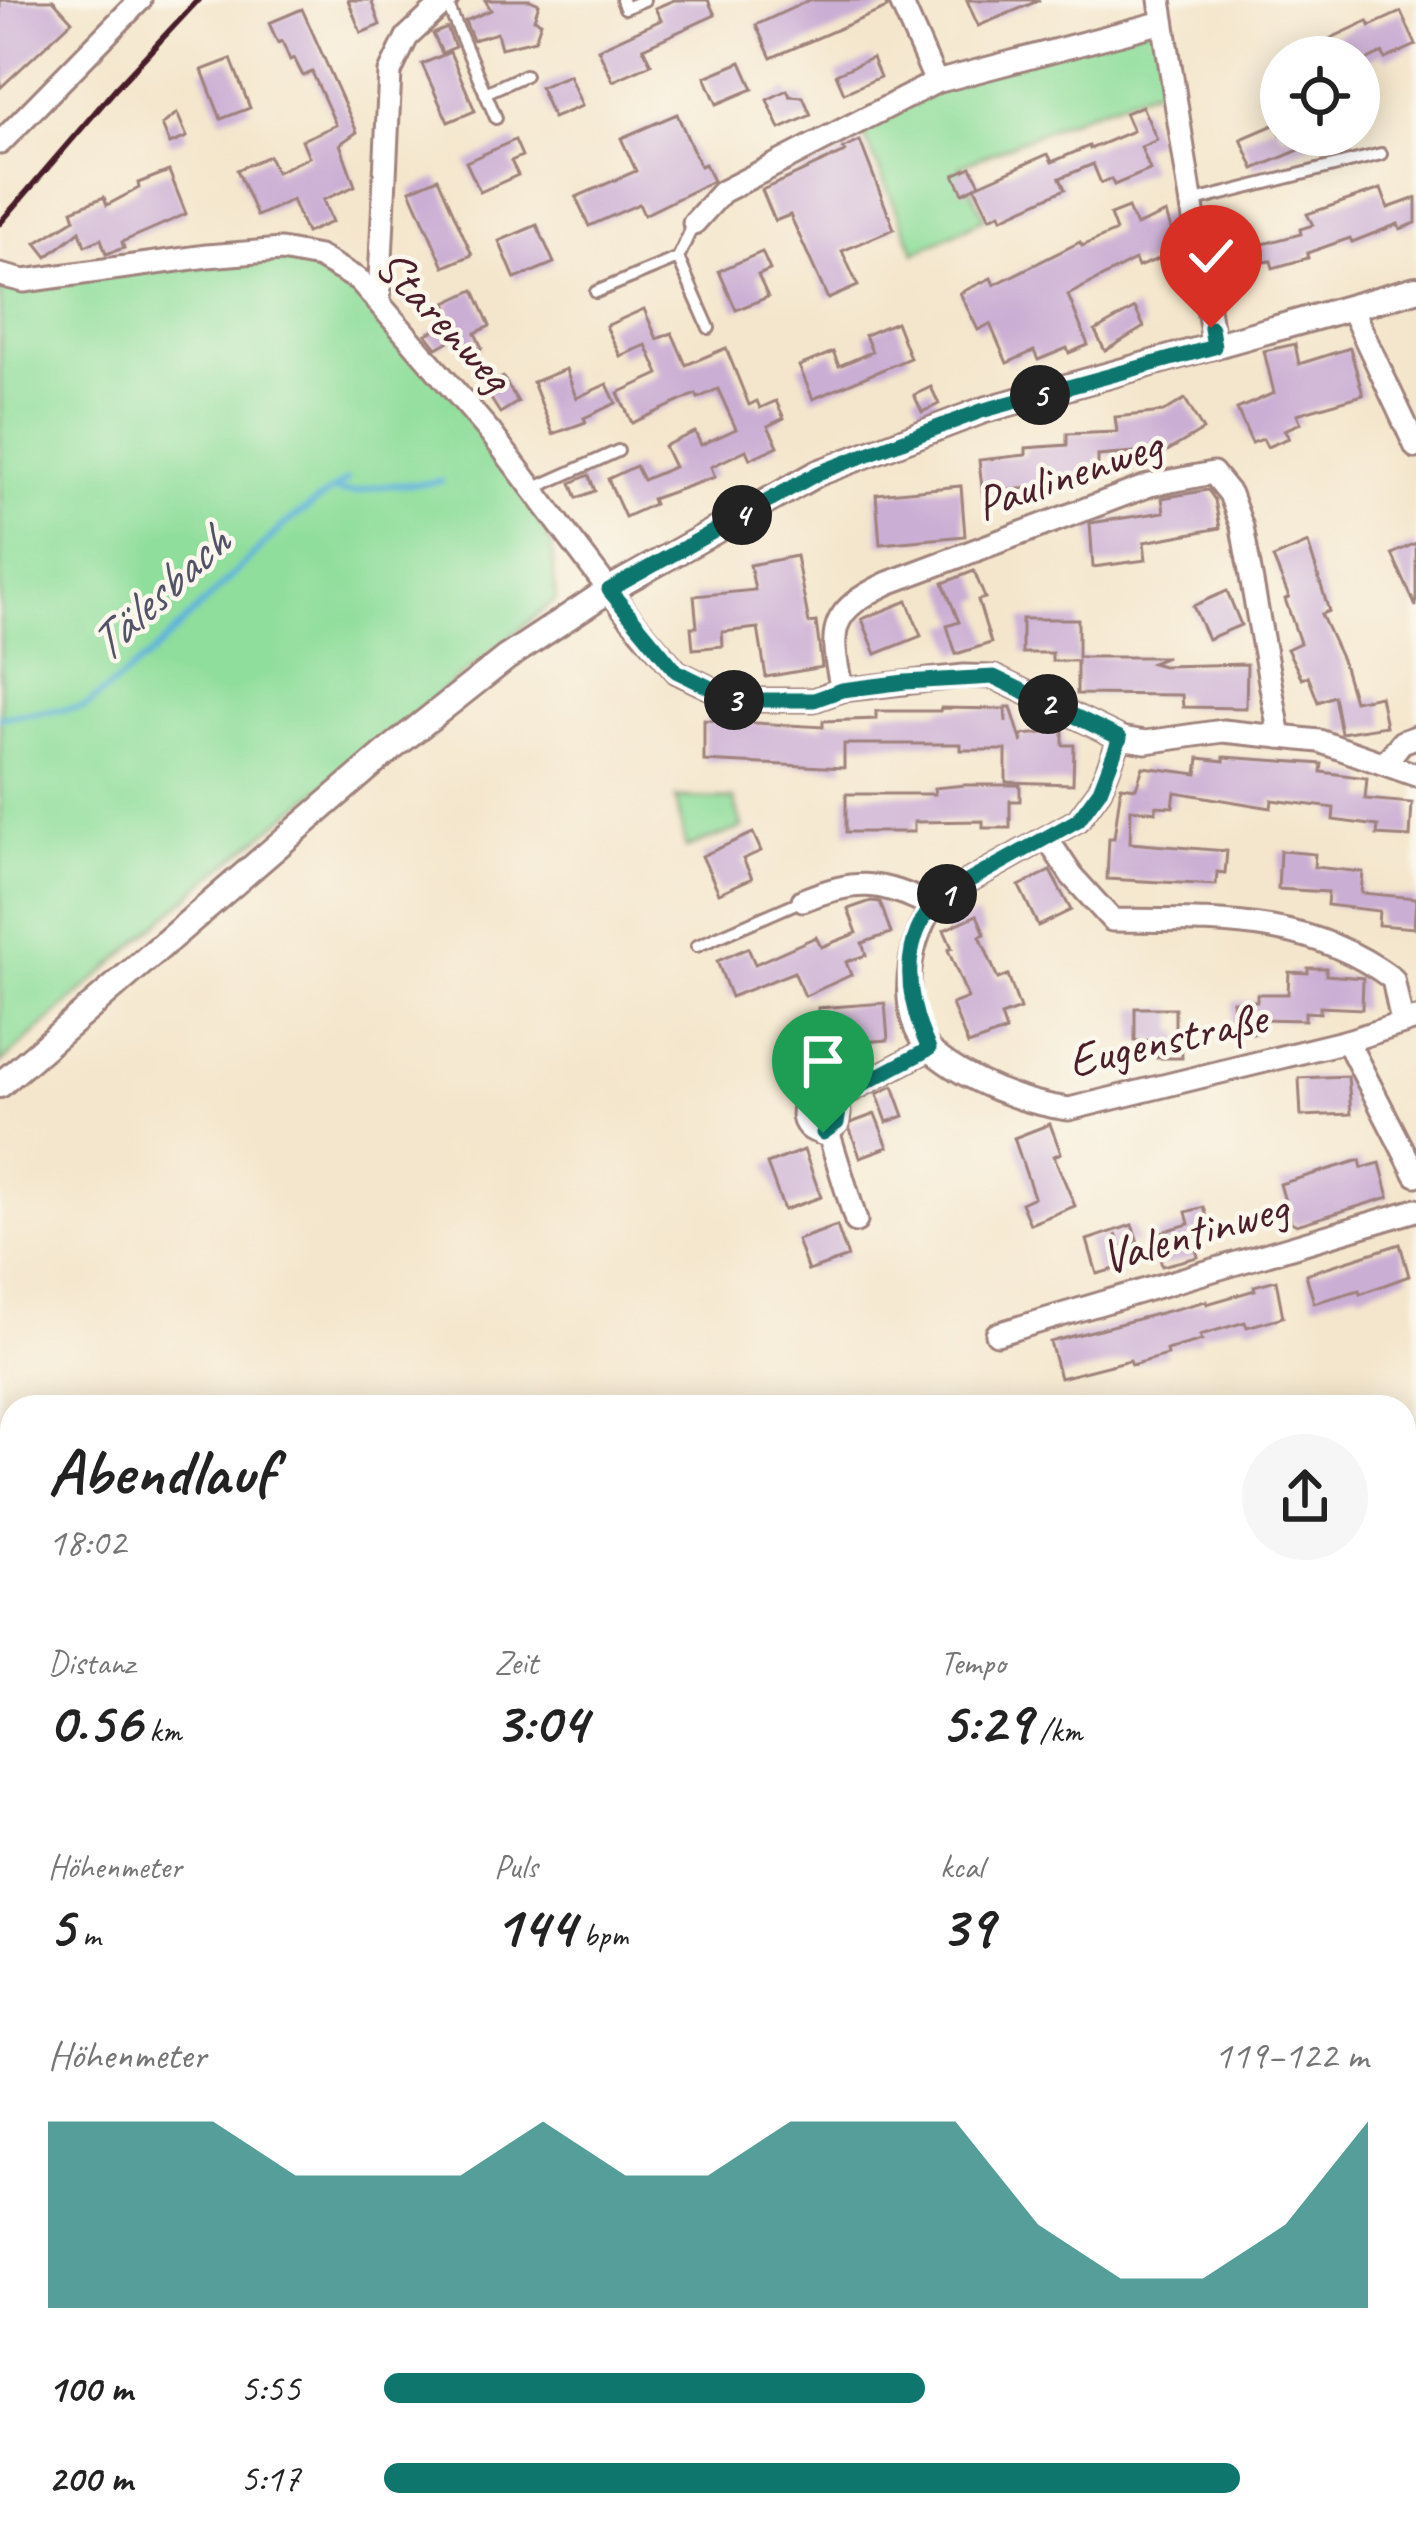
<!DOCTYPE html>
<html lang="de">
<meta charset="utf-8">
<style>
body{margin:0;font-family:Caveat,sans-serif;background:#f6f6f6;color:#222;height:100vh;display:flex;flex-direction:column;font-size:45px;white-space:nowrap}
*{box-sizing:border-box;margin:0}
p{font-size:39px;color:#767676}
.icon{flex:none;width:66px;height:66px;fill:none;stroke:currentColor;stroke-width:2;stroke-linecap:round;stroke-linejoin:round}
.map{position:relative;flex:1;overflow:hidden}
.drawer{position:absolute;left:0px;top:1395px;width:1416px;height:1155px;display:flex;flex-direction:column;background:#fff;border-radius:36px 36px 0 0;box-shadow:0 6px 30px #0003}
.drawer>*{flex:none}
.fabs{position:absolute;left:1260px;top:36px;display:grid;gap:24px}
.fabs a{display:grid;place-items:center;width:120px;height:120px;border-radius:50%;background:#fff;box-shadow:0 6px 30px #0003;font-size:60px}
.pin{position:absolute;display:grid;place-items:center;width:102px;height:102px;color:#fff;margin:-123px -51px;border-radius:50% 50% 50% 0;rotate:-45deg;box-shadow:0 0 12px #0007}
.pin .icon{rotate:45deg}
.km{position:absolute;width:60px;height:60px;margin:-30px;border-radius:50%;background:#222;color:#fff;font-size:33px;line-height:60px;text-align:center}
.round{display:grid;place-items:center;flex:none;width:126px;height:126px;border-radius:63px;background:#f6f6f6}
.headline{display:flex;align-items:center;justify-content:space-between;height:204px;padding:0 48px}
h1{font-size:66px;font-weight:700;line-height:90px}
.figures{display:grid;grid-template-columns:repeat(3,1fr);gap:18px;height:204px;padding:12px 48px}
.figures div{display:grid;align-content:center}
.figures b{font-size:60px;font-weight:700}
.figures small{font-size:33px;font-weight:400}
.figures p{font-size:33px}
.chart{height:336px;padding:24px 48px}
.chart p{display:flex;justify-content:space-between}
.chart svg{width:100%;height:216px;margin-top:12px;fill:#0f766e;opacity:.7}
ul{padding:0 48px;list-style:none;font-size:39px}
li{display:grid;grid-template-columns:192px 144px 1fr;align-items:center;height:90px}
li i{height:30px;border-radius:15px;background:#0f766e}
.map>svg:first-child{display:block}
.green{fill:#90de9b;stroke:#6d7e63;stroke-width:3}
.forest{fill:#74bd83;stroke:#5f6e57;stroke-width:3}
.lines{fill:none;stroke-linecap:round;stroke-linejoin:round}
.stream{stroke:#61b3dc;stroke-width:6}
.building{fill:#cbaed4}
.service-casing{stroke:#9f827c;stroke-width:16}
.minor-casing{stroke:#9f827c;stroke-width:27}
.tertiary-casing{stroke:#9f827c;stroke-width:30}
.service{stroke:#fff;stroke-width:10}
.minor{stroke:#fff;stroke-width:21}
.tertiary{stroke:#fff;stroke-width:24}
.rail{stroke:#4a1f2b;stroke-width:6}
.route-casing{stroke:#fff;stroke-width:24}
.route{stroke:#0f766e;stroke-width:15}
.labels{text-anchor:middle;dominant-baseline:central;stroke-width:9;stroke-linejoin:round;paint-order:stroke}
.street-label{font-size:48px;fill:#4a1f2b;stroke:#fbf7ec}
.water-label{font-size:51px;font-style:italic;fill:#525369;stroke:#fbf7ec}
</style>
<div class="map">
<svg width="1416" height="2548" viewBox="0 0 1416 2548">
<rect width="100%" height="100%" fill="#fbf7ec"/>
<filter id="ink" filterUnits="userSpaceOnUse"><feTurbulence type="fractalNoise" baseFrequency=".00833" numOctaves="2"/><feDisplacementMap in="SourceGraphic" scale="24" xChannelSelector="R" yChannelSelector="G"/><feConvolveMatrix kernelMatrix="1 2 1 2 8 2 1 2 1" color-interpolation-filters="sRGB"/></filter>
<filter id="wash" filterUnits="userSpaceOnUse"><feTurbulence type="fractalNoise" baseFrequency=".004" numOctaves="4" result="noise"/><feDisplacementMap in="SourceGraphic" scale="48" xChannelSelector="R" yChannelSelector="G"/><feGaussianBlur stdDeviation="2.7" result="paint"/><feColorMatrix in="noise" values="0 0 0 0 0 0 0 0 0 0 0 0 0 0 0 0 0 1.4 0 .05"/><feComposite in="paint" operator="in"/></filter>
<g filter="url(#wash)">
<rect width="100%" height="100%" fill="#f4e6cc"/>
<!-- green -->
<g class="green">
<path d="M1163 22 1174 82 1082 115 960 166 985 218 915 253 859 123 936 82Z"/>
<path d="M323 257 486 424 552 545 556 600 212 876 0 1064V285L82 274Z"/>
<path d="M676 798 734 799 742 828 686 848Z"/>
<path d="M1416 2224V2337L1404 2347V2232Z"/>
<path d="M781 2538H1074L1034 2548H784Z"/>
</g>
<!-- forest -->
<g class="forest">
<path d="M1404 1791 1416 1796V2023L1404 2039Z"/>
<path d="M12 2228V2371L0 2396V2256Z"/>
<path d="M12 2431V2538H52L41 2548H0V2478Z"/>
<path d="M415 2538H781L784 2548H405Z"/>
</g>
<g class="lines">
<!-- stream -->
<g class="stream">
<path d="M334 490C358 497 360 488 381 486 402 484 420 485 441 481"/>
<path d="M0 717 85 707 152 654 284 525 347 480"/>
</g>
</g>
<g id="blocks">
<!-- building -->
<g class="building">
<path d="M0 0H53L72 21 0 88Z"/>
<path d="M348 0H371L380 25 361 33Z"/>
<path d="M485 0H530L539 4 534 19 541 22 535 40 501 48 497 33 473 40 465 21 491 10Z"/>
<path d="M674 0H708L715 15 643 48 651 64 613 81 598 49 661 20 655 8Z"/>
<path d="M810 0H885L887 8 771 58 756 25Z"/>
<path d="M967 0H1040L978 26Z"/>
<path d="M302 9 357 132 340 144 355 186 323 200 332 222 306 233 292 200 257 216 237 170 269 156 276 172 309 157 302 140 336 125 312 72 303 76 294 58 290 60 282 41 278 43 269 23Z"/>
<path d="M1401 12 1416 45 1385 59 1383 53 1359 64V57H1290L1368 21 1370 26Z"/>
<path d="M447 28 455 47 442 53 433 34Z"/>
<path d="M450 52 475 111 448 122 422 64Z"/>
<path d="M872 58 880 77 844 93 836 74Z"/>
<path d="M231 59 250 108 221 119 202 70Z"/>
<path d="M741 62 753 89 717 104 705 77Z"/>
<path d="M569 75 582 106 553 118 540 87Z"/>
<path d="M787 90 790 96 803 97 811 115 780 129 767 100Z"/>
<path d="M1142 106 1157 140 1141 147 1150 170 1114 185 1111 179 1101 183 1093 164 1060 178 1065 189 1002 218 1000 213 990 218 975 187 963 193 954 175 971 167 980 184 976 186 1048 154 1052 162 1089 146 1090 149 1133 131 1125 113Z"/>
<path d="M177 113 187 137 170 144 162 125Z"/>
<path d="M677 114 700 166 705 164 713 181 644 215 639 204 589 226 576 197 636 171 621 138Z"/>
<path d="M1276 124 1281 135H1335L1254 169 1241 139Z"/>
<path d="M515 140 522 156 511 161 518 175 480 192 466 162Z"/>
<path d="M860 141 894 229 842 251 858 286 828 299 790 215 775 221 762 190 845 152 843 149Z"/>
<path d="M169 171 186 214 122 242 124 248 106 254 101 239 85 246 80 231 47 257 36 243 75 219 72 210 104 197 107 205 139 188 138 183Z"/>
<path d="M438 178 472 255 444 267 410 190Z"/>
<path d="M1381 189 1388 208 1416 198V223L1400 229 1398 224 1352 242 1350 238 1307 253 1308 258 1273 268 1271 261 1217 268 1215 256 1220 255 1219 250H1240L1301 234 1300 229 1313 225 1307 214Z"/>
<path d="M1128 208 1136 226 1166 213 1178 251 1138 267 1135 260 1068 295 1088 345 1069 353 1067 348 1038 360 1034 351 1007 363 990 324 978 330 960 293 991 278 994 285 1080 242 1082 246 1116 231 1110 215Z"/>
<path d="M537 225 554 263 515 279 499 241Z"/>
<path d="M762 252 770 270 758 275 768 297 736 310 719 271Z"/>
<path d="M474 290 490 326 475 333 482 348 467 355 458 336 437 348 426 334 454 322 446 303Z"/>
<path d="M1135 308 1144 327 1105 351 1095 331Z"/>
<path d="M644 309 657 339 672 333 686 365 726 348 749 405 757 401 760 408 776 401 784 418 768 426 778 446 750 459 746 450 711 467 715 477 652 499 654 504 625 517 608 479 636 466 643 480 674 467 664 446 695 432 701 445 736 429 718 389 698 398 696 394 632 423 618 393 659 374 646 345 620 356 606 326Z"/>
<path d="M896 322 910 358 813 399 799 366 833 352 839 366 872 352 865 335Z"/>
<path d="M1295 344 1299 364 1350 348 1363 395 1297 414 1301 423 1284 430 1289 438 1267 447 1263 439 1252 443 1237 409 1274 393 1264 351Z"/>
<path d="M566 369 576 398 607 384 616 403 584 418 586 422 553 434 533 382Z"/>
<path d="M503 377 518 402 500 413 484 388Z"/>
<path d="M931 387 939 404 922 412 914 395Z"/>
<path d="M1185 399 1203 430 1147 463 1146 452 1098 456V475L1058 477 1059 485 1010 490 1011 494 983 497 979 460 1026 455V448L1067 445V434L1117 432 1115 417 1163 412Z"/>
<path d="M589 475 595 491 577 498 571 483Z"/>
<path d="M961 486 965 536 880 544 876 494Z"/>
<path d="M1208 490 1215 500 1220 528 1144 542 1146 560 1093 567 1090 523 1164 512 1162 498Z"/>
<path d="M1308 543 1329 611 1321 614 1342 660 1354 701 1380 696 1386 726 1341 733 1334 696 1318 702 1308 676 1302 679 1287 649 1300 643 1285 599 1289 597 1273 558Z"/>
<path d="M1416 543V607L1392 554Z"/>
<path d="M796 556 809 623 816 622 822 667 766 677 758 628 722 632 723 646 693 649 691 627H697L694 596 755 590 750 565Z"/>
<path d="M974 571 985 598 978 600 991 643 956 654 947 626 959 622 943 583Z"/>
<path d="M1227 591 1241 625 1208 639 1193 606Z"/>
<path d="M907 601 921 636 876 654 862 619Z"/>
<path d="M1022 619H1078V657H1167L1152 663 1163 666 1247 664 1246 708 1183 707 1182 695 1077 694V661H1052V653H1022Z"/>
<path d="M1006 707H1011L1022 743V735L1063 731V745H1074L1073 784 1006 782V750H961V744H844V768L704 761V720L823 727V721L876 719V711H940L941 708 1005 709 1006 722Z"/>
<path d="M1224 757 1322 764 1321 772 1367 778 1365 799 1412 803 1410 837 1377 835 1378 826 1333 820 1334 808 1272 800 1271 808 1175 792 1173 807 1156 806V812L1131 809 1130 843 1227 851 1225 873 1217 872 1216 885 1107 879 1109 838H1114L1121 786 1136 788 1143 767 1197 774 1199 758 1224 761Z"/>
<path d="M965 785H1020V801H1010V828H983V821L914 822V832H846V794H935L934 788Z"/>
<path d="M753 833 761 851 743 859 752 878 719 893 702 856Z"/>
<path d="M1280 851 1315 854 1314 867 1363 872 1361 893 1416 898 1414 928 1378 925 1379 911 1327 905 1328 892 1278 889Z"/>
<path d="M1050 871 1071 910 1038 926 1019 886Z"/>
<path d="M871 901 880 902 891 933 862 943 866 955 846 962 851 975 805 996 794 972 731 997 717 961 748 948 755 964 816 937 821 947 857 933 848 909Z"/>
<path d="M977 915 985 934 980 936 998 979 1008 975 1020 1009 1001 1016 1006 1031 968 1045 952 1004 968 998 948 950 952 948 944 930Z"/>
<path d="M1308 968H1326V975L1363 978 1362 1009 1320 1007V1013L1305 1012V1020L1258 1019V1033H1232L1233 1001H1257V994H1288L1289 972 1308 973Z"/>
<path d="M885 1003 888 1040 847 1043 848 1052 820 1053 818 1008Z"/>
<path d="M1135 1008H1175V1031H1181L1182 1058H1157V1040L1135 1041Z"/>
<path d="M1348 1076 1351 1114 1301 1116 1299 1078Z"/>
<path d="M893 1086 904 1116 887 1122 877 1094Z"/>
<path d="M875 1114 888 1147 860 1157 848 1124Z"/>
<path d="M1050 1124 1061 1153 1054 1156 1075 1206 1030 1224 1021 1203 1034 1197 1014 1138Z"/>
<path d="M804 1150 821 1197 784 1210 767 1164Z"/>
<path d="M1360 1160 1362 1168 1380 1163 1389 1197 1297 1225 1291 1222 1280 1184Z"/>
<path d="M1204 1207 1210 1228 1192 1233 1198 1257 1162 1266 1154 1234 1189 1224 1186 1212Z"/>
<path d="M1132 1225 1138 1242 1120 1247 1116 1234 1126 1266 1097 1274 1087 1240Z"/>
<path d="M837 1226 848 1257 808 1271 797 1240Z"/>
<path d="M1400 1244 1409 1276 1360 1294 1359 1290 1314 1303 1306 1274Z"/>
<path d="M1276 1280 1283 1317 1247 1327 1245 1322 1200 1335 1202 1340 1166 1350 1167 1355 1132 1365 1130 1360 1060 1378 1050 1342 1206 1301 1207 1304 1255 1290 1254 1286Z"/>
</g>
</g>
</g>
<g filter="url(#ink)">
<use href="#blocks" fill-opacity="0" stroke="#9f827c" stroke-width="3"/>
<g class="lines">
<defs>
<g id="service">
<path d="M622 0 625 8 644 0"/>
<path d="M446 1 496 118"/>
<path d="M485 93 525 75"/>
<path d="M1191 202 1381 154"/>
<path d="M678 258 709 328"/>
<path d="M596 292 678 258 694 223"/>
<path d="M533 489 618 451"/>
<path d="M697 946 803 900"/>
</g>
<g id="minor">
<path d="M900 0 936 82"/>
<path d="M1160 0 1214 347"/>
<path d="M0 143 140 0"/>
<path d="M694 223 722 192 936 82 1163 22"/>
<path d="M0 275 24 281 207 256 281 250 319 257 359 280 490 432 627 614 677 672 735 700H814L842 690 964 676 994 677 1120 738 1146 742 1223 731 1319 741 1416 775"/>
<path d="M379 301 390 72 407 37 447 0"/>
<path d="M1351 308 1416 447"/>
<path d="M842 690C828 627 830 611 888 583L1150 485 1213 473 1230 494 1242 527 1280 737"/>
<path d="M1120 738 1100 790 1078 820 940 897C908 931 893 1018 932 1052 968 1082 1023 1103 1069 1109L1347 1041 1416 1019"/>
<path d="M1385 763 1402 742 1416 737"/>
<path d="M1048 840 1072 876 1112 920C1214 921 1308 915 1393 979L1402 1022"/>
<path d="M803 900C856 879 880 880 932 906"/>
<path d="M1347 1041 1416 1175"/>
<circle cx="821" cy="1114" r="18"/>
<path d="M833 1100 929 1049"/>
<path d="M828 1131 856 1221"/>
<path d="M997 1334 1416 1210"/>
</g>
<path id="tertiary" d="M0 1085 382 756 506 658 609 590 818 473 981 411 1416 289"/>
</defs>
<!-- service casing -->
<use href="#service" class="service-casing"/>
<!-- minor casing -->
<use href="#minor" class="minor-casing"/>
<!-- tertiary casing -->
<use href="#tertiary" class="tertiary-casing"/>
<!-- service -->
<use href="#service" class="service"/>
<!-- minor -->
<use href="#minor" class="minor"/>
<!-- tertiary -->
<use href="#tertiary" class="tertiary"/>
<!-- rail -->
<path class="rail" d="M0 223 117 87 198 0"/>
</g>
</g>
<g class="lines" filter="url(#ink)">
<defs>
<path id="route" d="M823 1133 837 1123 839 1111 833 1100 929 1049C905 998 898 941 940 897L1078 820 1100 790 1120 738 994 677 905 682 842 690 814 700H735L676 671 609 590 818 473 981 411 1214 347 1211 328"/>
</defs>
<!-- route casing -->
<use href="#route" class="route-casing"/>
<!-- route -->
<use href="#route" class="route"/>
</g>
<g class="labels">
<!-- street labels -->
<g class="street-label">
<text transform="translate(444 320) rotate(47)">Starenweg</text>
<text transform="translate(1068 474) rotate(-19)">Paulinenweg</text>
<text transform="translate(1167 1039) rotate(-13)">Eugenstraße</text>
<text transform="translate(1194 1232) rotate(-16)">Valentinweg</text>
</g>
<!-- water labels -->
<g class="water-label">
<text transform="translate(158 593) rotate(-43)">Tälesbach</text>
</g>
</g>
</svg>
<div class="fabs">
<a><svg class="icon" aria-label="locate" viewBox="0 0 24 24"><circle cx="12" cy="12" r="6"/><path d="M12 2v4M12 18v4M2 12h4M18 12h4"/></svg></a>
</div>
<div class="pin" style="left:823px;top:1133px;background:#1e9e55"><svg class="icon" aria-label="arrive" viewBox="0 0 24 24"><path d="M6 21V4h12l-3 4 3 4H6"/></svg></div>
<div class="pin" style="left:1211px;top:328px;background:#d93025"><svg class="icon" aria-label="check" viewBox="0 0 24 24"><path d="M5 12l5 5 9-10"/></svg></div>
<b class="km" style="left:947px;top:894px">1</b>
<b class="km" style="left:1048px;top:704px">2</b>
<b class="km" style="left:734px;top:700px">3</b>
<b class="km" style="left:742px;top:515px">4</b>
<b class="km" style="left:1040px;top:395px">5</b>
<section class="drawer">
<div class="headline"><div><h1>Abendlauf</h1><p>18:02</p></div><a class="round"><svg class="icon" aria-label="share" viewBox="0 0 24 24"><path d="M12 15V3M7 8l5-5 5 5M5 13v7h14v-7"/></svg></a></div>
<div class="figures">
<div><p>Distanz</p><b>0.56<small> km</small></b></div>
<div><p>Zeit</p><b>3:04</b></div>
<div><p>Tempo</p><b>5:29<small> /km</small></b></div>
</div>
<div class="figures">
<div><p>Höhenmeter</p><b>5<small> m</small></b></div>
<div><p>Puls</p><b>144<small> bpm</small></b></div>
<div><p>kcal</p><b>39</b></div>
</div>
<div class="chart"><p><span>Höhenmeter</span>119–122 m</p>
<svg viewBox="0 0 160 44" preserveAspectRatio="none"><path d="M0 44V6L10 6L20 6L30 17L40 17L50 17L60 6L70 17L80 17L90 6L100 6L110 6L120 27L130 38L140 38L150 27L160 6V44z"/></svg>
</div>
<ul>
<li><b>100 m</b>5:55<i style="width:55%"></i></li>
<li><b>200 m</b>5:17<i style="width:87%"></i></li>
</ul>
</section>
</div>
